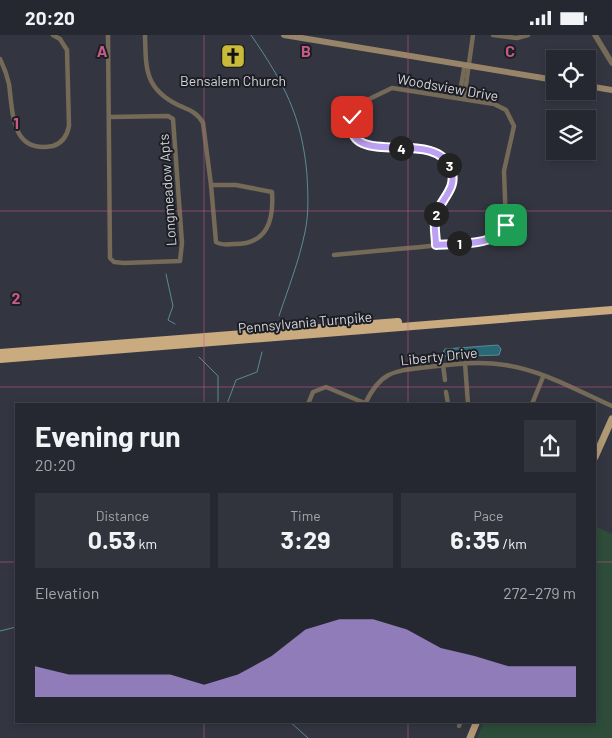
<!DOCTYPE html>
<meta charset="utf-8">
<style>
body{margin:0;font-family:Barlow,sans-serif;background:#32343d;color:#f1f3f6;height:100vh;display:flex;flex-direction:column;font-size:19px;white-space:nowrap}
*{box-sizing:border-box;margin:0}
p{font-size:16px;color:#a4a6ab}
.icon{flex:none;width:28px;height:28px;fill:none;stroke:currentColor;stroke-width:2;stroke-linecap:round;stroke-linejoin:round}
.map{position:relative;flex:1;overflow:hidden}
.drawer{position:absolute;left:15px;top:368px;width:581px;height:320px;display:flex;flex-direction:column;background:#262831;border-radius:0px;box-shadow:0 2px 8px #0003,0 0 0 1px #42444d}
.drawer>*{flex:none}
.buttons{position:absolute;left:546px;top:15px;display:grid;gap:10px}
.buttons a{display:grid;place-items:center;width:50px;height:50px;border-radius:0px;background:#262831;box-shadow:0 2px 8px #0003,0 0 0 1px #42444d;font-size:25px}
.pin{position:absolute;display:grid;place-items:center;width:42px;height:42px;color:#fff;margin:-21px;border-radius:10px;box-shadow:0 2px 8px #0006}
.km{position:absolute;width:25px;height:25px;margin:-12px;border-radius:50%;background:#222;color:#fff;font-size:14px;line-height:25px;text-align:center}
.round{display:grid;place-items:center;flex:none;width:52px;height:52px;border-radius:0px;background:#32343d}
.summary{display:flex;align-items:center;justify-content:space-between;height:85px;padding:0 20px}
h1{font-size:28px;font-weight:700;line-height:38px}
.metrics{display:grid;grid-template-columns:repeat(3,1fr);gap:8px;height:85px;padding:5px 20px}
.metrics div{display:grid;align-content:center;border-radius:0px;background:#32343d;text-align:center}
.metrics b{font-size:25px;font-weight:700}
.metrics small{font-size:14px;font-weight:400}
.metrics p{font-size:14px}
.chart{height:140px;padding:10px 20px}
.chart p{display:flex;justify-content:space-between}
.chart svg{width:100%;height:90px;margin-top:5px;fill:#bca0f2;opacity:.7}
.status{display:flex;justify-content:space-between;align-items:center;height:35px;padding:0 25px;background:#262831;direction:ltr}
.status svg{height:14px;fill:currentColor}
.map>svg:first-child{display:block}
.green{fill:#2d4c39}
.water{fill:#296877;stroke:#5c8995}
.lines{fill:none;stroke-linecap:round;stroke-linejoin:round}
.stream{stroke:#5c8995;stroke-width:1}
.minor{stroke:#756957;stroke-width:4.5}
.tertiary{stroke:#756957;stroke-width:5.5}
.secondary{stroke:#988468;stroke-width:6}
.primary{stroke:#b29975;stroke-width:7}
.motorway{stroke:#caab80;stroke-width:8}
.route-casing{stroke:#fff;stroke-width:10}
.route{stroke:#bca0f2;stroke-width:6}
.grid{fill:none;stroke:#c85a88;stroke-width:1;stroke-opacity:0.55}
.labels{text-anchor:middle;dominant-baseline:central;stroke-width:4;stroke-linejoin:round;paint-order:stroke}
.poi-label{font-size:14px;fill:#d3d5dc;stroke:#1c1e23}
.street-label{font-size:14px;fill:#d3d5dc;stroke:#1c1e23}
.grid-label{font-size:16px;text-anchor:middle;font-weight:bold;fill:#c85a88;stroke:#1c1e23;stroke-width:4;stroke-linejoin:round;paint-order:stroke}
</style>
<div class="status"><b>20:20</b><svg viewBox="0 0 49 12"><path d="M0 12V9h3v3zM5 12V6h3v6zM10 12V3h3v9zM15 12V0h3v12zM26 1h20v11H26zM47 4h2v5h-2z"/></svg></div>
<div class="map">
<svg width="612" height="703" viewBox="0 0 612 703">
<rect width="100%" height="100%" fill="#333641"/>
<!-- green -->
<path class="green" d="M595 491 612 499V703H477L484 686H595Z"/>
<!-- water -->
<path class="water" d="M498 310 501 314 499 320 446 322 442 319 445 314Z"/>
<g class="lines">
<!-- stream -->
<g class="stream">
<path d="M251 0C284 48 302 81 307 140 308 160 309 178 305 197 299 226 288 254 279 281"/>
<path d="M166 239 173 271 168 285 175 289"/>
<path d="M199 322 218 341V369"/>
<path d="M227 369 236 345 257 337 262 317"/>
<path d="M0 596 16 592"/>
<path d="M289 686 308 703"/>
</g>
<!-- minor -->
<g class="minor">
<path d="M108 0 110 223 114 227 124 228 180 226 182 208 173 84 168 81 109 82"/>
<path d="M145 0C146 33 144 53 178 70 189 75 197 77 203 88L211 150"/>
<path d="M493 0 517 3 528 0"/>
<path d="M0 24C4 32 7 40 9 49 13 78 11 119 53 111 63 108 67 101 69 91L67 15 60 4 53 0"/>
<path d="M459 63 464 34 468 30"/>
<path d="M464 64 473 0"/>
<path d="M211 150H236L272 157C274 186 267 209 235 209 228 209 222 211 216 207Z"/>
<path d="M334 220C385 215 437 211 488 205L495 203 506 190 504 136 514 91 506 75 494 69 392 53 361 68 353 79 351 86 354 98 365 110 375 112 432 115 439 118 448 129 452 149 435 181 436 210"/>
<path d="M465 328 468 369"/>
<path d="M443 330 445 345"/>
<path d="M446 357 448 369"/>
<path d="M308 369 313 357 326 352 367 369"/>
<path d="M365 369C381 335 395 336 429 332 455 329 480 326 505 330 542 335 578 356 612 371"/>
<path d="M532 369 543 342"/>
<path d="M459 691 461 686"/>
</g>
<!-- tertiary -->
<path class="tertiary" d="M595 0 612 28"/>
<!-- secondary -->
<g class="secondary">
<path d="M284 0 555 45"/>
<path d="M588 51 612 55"/>
</g>
<!-- primary -->
<g class="primary">
<path d="M595 422 612 384"/>
<path d="M470 703 477 686"/>
</g>
<!-- motorway -->
<g class="motorway">
<path d="M0 318 398 287"/>
<path d="M0 324 612 275"/>
</g>
</g>
<g class="lines">
<defs>
<path id="route" d="M352 82C343 138 435 90 451 134 458 154 441 163 436 180 433 189 436 201 436 210 457 208 496 212 506 190"/>
</defs>
<!-- route casing -->
<use href="#route" class="route-casing"/>
<!-- route -->
<use href="#route" class="route"/>
</g>
<!-- grid -->
<path class="grid" d="M204 0V369M408 0V369M0 176H612M0 352H612M0 527H16M595 527H612M204 686V703M408 686V703"/>
<!-- icons -->
<defs>
<symbol id="church-square" viewBox="-11 -11 22 22"><rect x="-9" y="-9" width="18" height="18" rx="4" fill="#c9ba3a" stroke="#1c1e23"/><path d="M-1.2-6h2.4v3.5h3.3v2.4h-3.3V6h-2.4V-.1h-3.3v-2.4h3.3Z" fill="#111"/></symbol>
</defs>
<g fill-rule="evenodd">
<use href="#church-square" x="219" y="7" width="28" height="28"/>
</g>
<g class="labels">
<!-- poi labels -->
<g class="poi-label">
<text x="233" y="45">Bensalem Church</text>
</g>
<!-- street labels -->
<g class="street-label">
<text transform="translate(448 52) rotate(10)">Woodsview Drive</text>
<text transform="translate(167 155) rotate(-94)">Longmeadow Apts</text>
<text transform="translate(305 287) rotate(-5)">Pennsylvania Turnpike</text>
<text transform="translate(439 321) rotate(-6)">Liberty Drive</text>
</g>
</g>
<g class="grid-label">
<text x="102" y="22">A</text>
<text x="306" y="22">B</text>
<text x="510" y="22">C</text>
<text x="16" y="94">1</text>
<text x="16" y="269">2</text>
</g>
</svg>
<div class="buttons">
<a><svg class="icon" aria-label="locate" viewBox="0 0 24 24"><circle cx="12" cy="12" r="6"/><path d="M12 2v4M12 18v4M2 12h4M18 12h4"/></svg></a>
<a><svg class="icon" aria-label="layers" viewBox="0 0 24 24"><path d="M12 4l9 5-9 5-9-5zM3 14l9 5 9-5"/></svg></a>
</div>
<div class="pin" style="left:506px;top:190px;background:#1e9e55"><svg class="icon" aria-label="arrive" viewBox="0 0 24 24"><path d="M6 21V4h12l-3 4 3 4H6"/></svg></div>
<div class="pin" style="left:352px;top:82px;background:#d93025"><svg class="icon" aria-label="check" viewBox="0 0 24 24"><path d="M5 12l5 5 9-10"/></svg></div>
<b class="km" style="left:459px;top:208px">1</b>
<b class="km" style="left:436px;top:179px">2</b>
<b class="km" style="left:449px;top:130px">3</b>
<b class="km" style="left:401px;top:113px">4</b>
<section class="drawer">
<div class="summary"><div><h1>Evening run</h1><p>20:20</p></div><a class="round"><svg class="icon" aria-label="share" viewBox="0 0 24 24"><path d="M12 15V3M7 8l5-5 5 5M5 13v7h14v-7"/></svg></a></div>
<div class="metrics">
<div><p>Distance</p><b>0.53<small> km</small></b></div>
<div><p>Time</p><b>3:29</b></div>
<div><p>Pace</p><b>6:35<small> /km</small></b></div>
</div>
<div class="chart"><p><span>Elevation</span>272–279 m</p>
<svg viewBox="0 0 160 44" preserveAspectRatio="none"><path d="M0 44V29L10 33L20 33L30 33L40 33L50 38L60 33L70 24L80 11L90 6L100 6L110 11L120 20L130 24L140 29L150 29L160 29V44z"/></svg>
</div>
</section>
</div>
